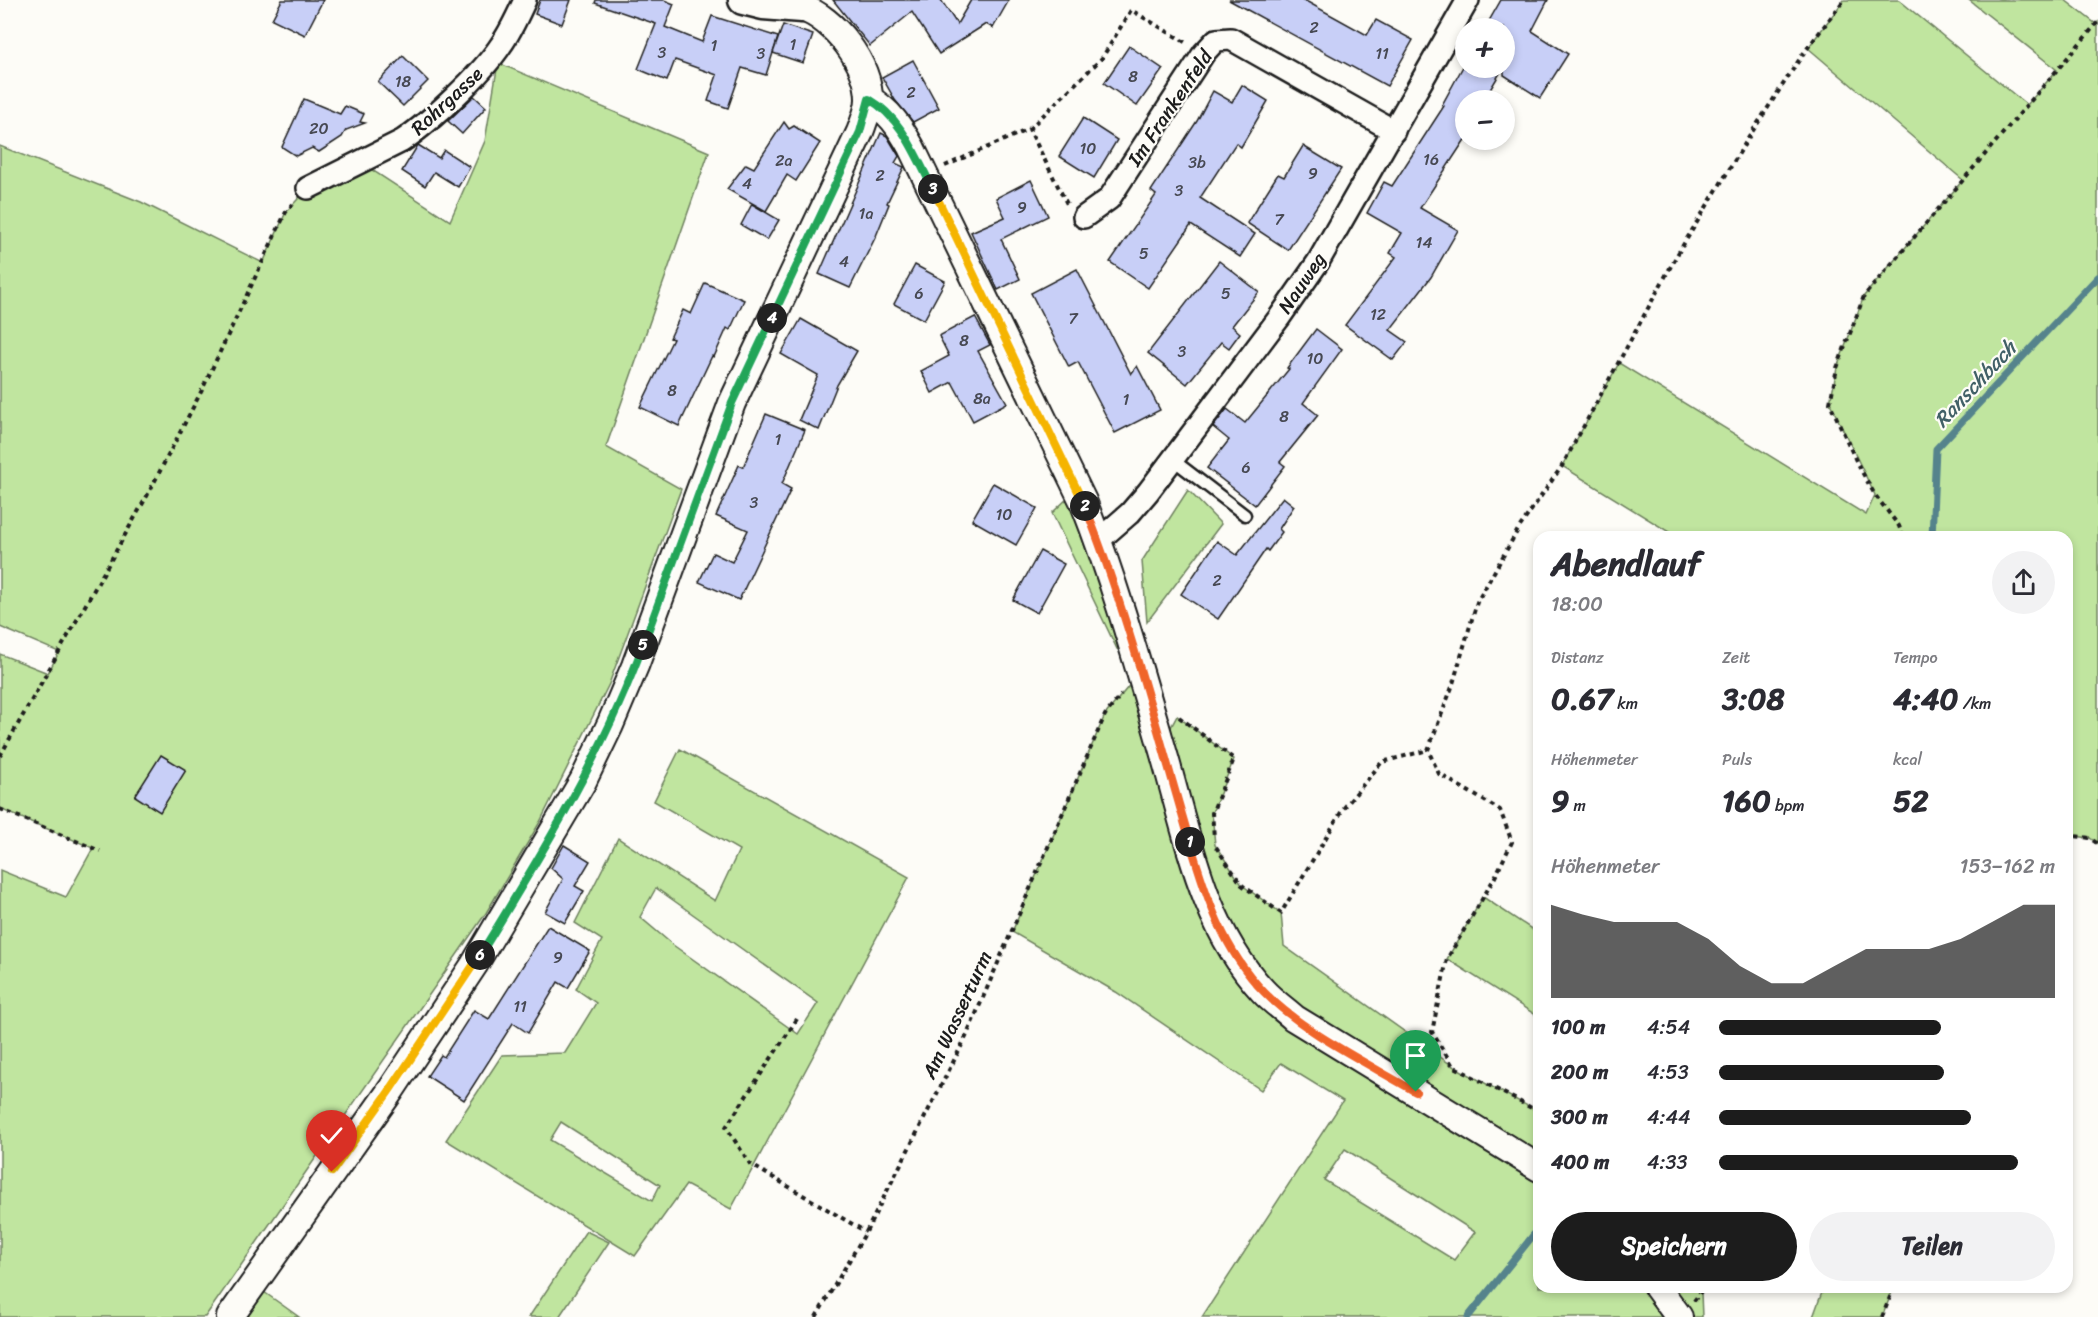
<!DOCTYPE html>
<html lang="de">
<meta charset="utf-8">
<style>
body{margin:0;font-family:Sriracha,sans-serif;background:#f2f2f3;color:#2b2b33;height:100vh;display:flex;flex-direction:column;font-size:22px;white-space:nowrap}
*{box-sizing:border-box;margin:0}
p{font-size:20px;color:#7c7c81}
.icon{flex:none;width:33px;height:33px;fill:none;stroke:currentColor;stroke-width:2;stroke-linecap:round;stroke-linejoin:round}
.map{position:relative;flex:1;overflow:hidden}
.sheet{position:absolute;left:1533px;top:531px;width:540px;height:762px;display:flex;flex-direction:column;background:#fff;border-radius:18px;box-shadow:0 3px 9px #0003}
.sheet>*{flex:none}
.fabs{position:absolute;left:1455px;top:18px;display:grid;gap:12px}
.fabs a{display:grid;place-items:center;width:60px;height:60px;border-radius:50%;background:#fff;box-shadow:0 3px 9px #0003;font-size:30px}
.pin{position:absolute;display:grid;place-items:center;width:51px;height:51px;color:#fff;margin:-62px -26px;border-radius:50% 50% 50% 0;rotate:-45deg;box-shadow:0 0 6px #0007}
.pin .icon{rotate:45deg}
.km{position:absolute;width:30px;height:30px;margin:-15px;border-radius:50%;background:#222;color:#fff;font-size:16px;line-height:30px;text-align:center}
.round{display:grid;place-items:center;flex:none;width:63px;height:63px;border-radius:32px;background:#f2f2f3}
.overview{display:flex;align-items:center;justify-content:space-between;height:102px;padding:0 18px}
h1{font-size:33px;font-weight:700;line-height:45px}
.metrics{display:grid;grid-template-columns:repeat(3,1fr);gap:9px;height:102px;padding:6px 18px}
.metrics div{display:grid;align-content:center}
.metrics b{font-size:30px;font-weight:700}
.metrics small{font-size:16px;font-weight:400}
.metrics p{font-size:16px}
.chart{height:168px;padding:12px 18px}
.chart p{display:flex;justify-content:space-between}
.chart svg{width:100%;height:108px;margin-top:6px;fill:#1c1c1c;opacity:.7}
.button{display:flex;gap:12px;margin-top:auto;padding:12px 18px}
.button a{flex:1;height:69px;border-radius:36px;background:#1c1c1c;color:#fff;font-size:24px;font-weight:700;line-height:69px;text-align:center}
.button a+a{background:#f2f2f3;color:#2b2b33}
ul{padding:0 18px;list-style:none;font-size:20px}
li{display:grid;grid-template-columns:96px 72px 1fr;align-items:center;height:45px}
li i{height:15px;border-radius:8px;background:#1c1c1c}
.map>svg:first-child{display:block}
.green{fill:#c0e59f;stroke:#6e805e;stroke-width:1.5;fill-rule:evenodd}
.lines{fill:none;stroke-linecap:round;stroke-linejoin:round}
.stream{stroke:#54838c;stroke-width:7}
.building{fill:#c8cff7;stroke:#1c1c1c;stroke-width:1.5}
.service-casing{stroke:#1c1c1c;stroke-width:15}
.minor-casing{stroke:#1c1c1c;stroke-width:26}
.tertiary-casing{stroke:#1c1c1c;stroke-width:30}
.secondary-casing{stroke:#1c1c1c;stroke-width:33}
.path{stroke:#1c1c1c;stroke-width:4;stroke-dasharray:4.5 4.5;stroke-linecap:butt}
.service{stroke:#fdfcf7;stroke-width:10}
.minor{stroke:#fdfcf7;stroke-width:21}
.tertiary{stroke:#fdfcf7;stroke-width:26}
.secondary{stroke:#fdfcf7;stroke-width:28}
.split-1-casing{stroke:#fff;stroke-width:12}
.split-2-casing{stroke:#fff;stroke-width:12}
.split-3-casing{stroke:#fff;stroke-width:12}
.split-4-casing{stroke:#fff;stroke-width:12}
.split-5-casing{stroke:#fff;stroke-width:12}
.split-6-casing{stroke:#fff;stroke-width:12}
.split-7-casing{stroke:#fff;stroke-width:12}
.split-1{stroke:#f0652b;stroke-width:8}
.split-2{stroke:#f0652b;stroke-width:8}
.split-3{stroke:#f5b400;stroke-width:8}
.split-4{stroke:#22a559;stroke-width:8}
.split-5{stroke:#22a559;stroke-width:8}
.split-6{stroke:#22a559;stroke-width:8}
.split-7{stroke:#f5b400;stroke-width:8}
.labels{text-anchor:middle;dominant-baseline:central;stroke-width:4.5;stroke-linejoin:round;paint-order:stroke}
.number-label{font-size:16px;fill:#474953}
.street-label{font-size:20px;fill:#1c1c1c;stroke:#fdfcf7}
.water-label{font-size:21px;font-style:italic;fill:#416067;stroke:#fdfcf7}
</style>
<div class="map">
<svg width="2098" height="1317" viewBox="0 0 2098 1317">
<rect width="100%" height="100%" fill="#fdfcf7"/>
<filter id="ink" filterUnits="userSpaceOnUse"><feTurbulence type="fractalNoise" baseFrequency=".0167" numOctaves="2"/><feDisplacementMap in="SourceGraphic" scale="12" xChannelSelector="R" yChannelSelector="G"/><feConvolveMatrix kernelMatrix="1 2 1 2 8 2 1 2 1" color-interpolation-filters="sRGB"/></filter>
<g filter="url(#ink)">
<!-- green -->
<g class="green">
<path d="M1844 0H1899L2027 105 2057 70 1969 0H2065L2096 24 2098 22V844L2090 838 2067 835V537H1677L1562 466 1619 363 1866 515 1875 495 1830 403 1837 368 1864 296 1963 180 1808 48Z"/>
<path d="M498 63 709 152 606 447 681 489 609 684 540 822 486 913 205 1317H0V870L66 897 93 848 0 809V654L48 673 59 652 0 627V146L141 202 263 263 286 212 308 188 360 162 450 221 485 141Z"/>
<path d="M1188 490 1221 524 1147 622 1142 561Z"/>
<path d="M1069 497 1127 657 1117 649 1052 513Z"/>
<path d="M1133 681 1162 744 1177 716 1234 759 1212 813 1215 845 1242 885 1281 913 1284 946 1453 1066 1539 1112V1287H1704L1701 1293 1702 1317H1202L1343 1101 1281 1063 1261 1090 1116 992 1012 932 1105 715ZM1345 1149 1475 1232 1454 1260 1324 1180Z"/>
<path d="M680 749 909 877 731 1209 686 1185 635 1256 446 1140 502 1055 565 1053 596 1003 576 989 602 940 575 923 618 838 715 901 739 850 654 801ZM656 888 818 1003 798 1034 673 945 640 917ZM561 1122 660 1185 652 1201 550 1140Z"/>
<path d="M1483 897 1539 934V1017L1447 959Z"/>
<path d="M586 1231 609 1242 559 1317H529Z"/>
<path d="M1824 1287H1894L1882 1317H1813Z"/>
<path d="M264 1292 299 1317H247Z"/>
</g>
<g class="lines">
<!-- stream -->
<g class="stream">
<path d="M1932 537 1936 449 2098 277"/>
<path d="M1468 1317 1539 1228"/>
</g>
</g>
<!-- building -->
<g class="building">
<path d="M282 0H323L305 35 272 19Z"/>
<path d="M540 0H571L562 24 535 14Z"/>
<path d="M596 0H664L674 4 665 27 702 42 712 16 778 37 766 75 742 68 728 108 708 101 717 75 675 60 667 81 638 69 656 24 595 3Z"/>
<path d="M833 0H941L957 24 971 0H1009L993 28 986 24 939 54 912 12 870 46Z"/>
<path d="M1229 0H1304L1367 35 1376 20 1413 40 1387 86Z"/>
<path d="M1501 0H1548L1532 31 1568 54 1540 98 1504 75V28H1485Z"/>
<path d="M783 25 813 35 803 63 773 53Z"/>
<path d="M1129 46 1163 69 1137 106 1104 83Z"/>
<path d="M403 56 428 81 403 106 378 82Z"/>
<path d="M913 60 939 108 913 122 895 100 882 77Z"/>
<path d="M1466 61V68H1503L1484 100H1466V138L1420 208 1458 230 1431 277 1390 330 1407 342 1393 360 1345 325 1396 257 1390 253 1402 233 1367 213 1384 182 1392 186 1444 106 1442 105Z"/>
<path d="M1242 85 1268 101 1241 147 1236 143 1200 198 1255 234 1240 257 1191 225 1148 288 1110 262 1156 195 1151 191 1197 121 1213 91 1232 102Z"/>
<path d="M474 96 486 107 462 134 448 121Z"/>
<path d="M304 99 340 114 345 106 364 114 360 122 365 123 346 130 342 137 319 152 312 148 296 156 282 147Z"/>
<path d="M1083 118 1117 140 1094 178 1059 156Z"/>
<path d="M784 122 789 129 794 126 820 143 796 181 787 175 766 211 727 189 746 164 754 168Z"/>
<path d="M881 133 887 136 899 156 895 163 904 167 887 203 889 204 876 236 850 288 819 274Z"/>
<path d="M418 145 439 158 444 150 470 167 458 187 434 172 425 186 402 171Z"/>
<path d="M1303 146 1341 169 1288 250 1247 223 1278 174 1284 177Z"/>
<path d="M1031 180 1048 216 1001 239 1020 279 998 290 971 232 1005 217 996 198Z"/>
<path d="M752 204 779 220 767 240 741 225Z"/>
<path d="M1219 261 1259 292 1232 326 1240 333 1229 348 1221 342 1187 384 1148 353Z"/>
<path d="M915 265 945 281 924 320 894 304Z"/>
<path d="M1077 269 1131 374 1137 366 1160 410 1115 433 1078 362 1069 367 1031 293Z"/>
<path d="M705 283 744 300 730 330 727 328 714 357 712 356 679 426 640 407 673 339 670 338 683 310 691 314Z"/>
<path d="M975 317 990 345 978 351 1007 403 973 421 952 382 932 393 921 371 949 356 939 336Z"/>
<path d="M801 319 857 351 837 385 819 430 799 420 818 375 781 354Z"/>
<path d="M1316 329 1342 349 1303 403 1318 415 1280 462 1285 466 1255 505 1207 468 1229 440 1213 427 1227 409 1245 423 1289 369 1287 368Z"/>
<path d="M766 414 805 430 782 484 791 489 739 600 699 582 713 553 732 562 748 530 716 516 739 465 743 467Z"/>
<path d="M993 483 1037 508 1016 545 972 520Z"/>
<path d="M1283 497 1294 506 1279 529 1282 532 1268 551 1266 549 1218 619 1181 594 1217 541 1237 555Z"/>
<path d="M1040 551 1064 564 1037 613 1013 600Z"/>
<path d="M161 755 186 770 160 812 135 796Z"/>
<path d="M564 845 590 861 575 886 584 891 565 923 545 912 563 879 551 868Z"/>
<path d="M548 926 590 951 568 988 558 982 528 1033 513 1023 464 1100 427 1076 441 1055 444 1057 474 1010 489 1019Z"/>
</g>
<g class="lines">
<defs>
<path id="service" d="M1172 459 1245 515"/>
<g id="minor">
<path d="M308 188 402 141C430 122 482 74 501 45 511 31 518 15 525 0"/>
<path d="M1084 217 1109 199 1204 53 1216 40 1231 39 1394 131"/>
<path d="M1099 540 1130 513 1148 492 1279 318 1318 262 1468 0"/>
</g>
<g id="tertiary">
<path d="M869 99C889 111 900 127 911 147L1083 501C1116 585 1140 672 1165 758 1188 838 1204 928 1263 991 1272 1001 1284 1009 1294 1018L1539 1168"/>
<path d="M1657 1287 1679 1317"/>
<path d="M230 1317 391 1090 474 965 583 781 610 725 635 666 732 403 860 132C864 121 869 110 869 99 869 64 834 18 802 8L800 0"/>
</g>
<path id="secondary" d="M743 0 763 5 802 8"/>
</defs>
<!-- service casing -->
<use href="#service" class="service-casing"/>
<!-- minor casing -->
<use href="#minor" class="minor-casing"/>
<!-- tertiary casing -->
<use href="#tertiary" class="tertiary-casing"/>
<!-- secondary casing -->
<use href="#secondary" class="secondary-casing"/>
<!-- path -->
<g class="path">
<path d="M1029 129 1102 58 1131 10 1185 42"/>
<path d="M945 166 1029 129 1067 204"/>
<path d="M1903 537 1899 526 1875 495 1857 463 1830 403 1837 368 1864 296 2098 22"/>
<path d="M1179 717 1234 759 1212 813 1214 837"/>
<path d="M0 756 147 496 202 390 286 212 295 202"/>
<path d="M0 809 100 851"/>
<path d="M2067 835 2090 838 2098 844"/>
<path d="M1216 847 1242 885 1281 913 1343 809 1382 762 1428 750"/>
<path d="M797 1019 726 1127 750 1164 866 1232"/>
<path d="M1539 1112 1453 1066 1432 1032 1447 959 1495 877 1512 842 1500 810 1439 774 1428 750 1452 687 1477 602 1519 528 1562 466 1677 255 1752 132 1803 54 1844 0"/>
<path d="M1694 1301 1704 1287"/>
<path d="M816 1317 866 1232 966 1037 1105 715 1121 695"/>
<path d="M1882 1317 1894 1287"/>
</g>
<!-- service -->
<use href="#service" class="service"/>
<!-- minor -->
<use href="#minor" class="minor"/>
<!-- tertiary -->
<use href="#tertiary" class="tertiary"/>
<!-- secondary -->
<use href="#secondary" class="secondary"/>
</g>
</g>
<g class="lines" filter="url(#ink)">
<defs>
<path id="split-1" d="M1190 842C1206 896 1223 950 1264 992 1303 1032 1367 1063 1416 1092"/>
<path id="split-2" d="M1085 506C1128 615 1157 730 1190 842"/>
<path id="split-3" d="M933 189 1085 506"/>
<path id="split-4" d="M772 318 860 132 869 99C902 118 916 156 933 189"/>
<path id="split-5" d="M643 645 732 403 772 318"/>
<path id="split-6" d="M480 955C541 855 603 755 643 645"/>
<path id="split-7" d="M332 1172 390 1090 480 955"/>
</defs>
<!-- split-1 casing -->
<use href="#split-1" class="split-1-casing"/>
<!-- split-2 casing -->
<use href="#split-2" class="split-2-casing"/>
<!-- split-3 casing -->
<use href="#split-3" class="split-3-casing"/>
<!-- split-4 casing -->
<use href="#split-4" class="split-4-casing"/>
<!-- split-5 casing -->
<use href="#split-5" class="split-5-casing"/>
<!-- split-6 casing -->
<use href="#split-6" class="split-6-casing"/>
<!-- split-7 casing -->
<use href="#split-7" class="split-7-casing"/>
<!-- split-1 -->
<use href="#split-1" class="split-1"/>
<!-- split-2 -->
<use href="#split-2" class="split-2"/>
<!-- split-3 -->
<use href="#split-3" class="split-3"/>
<!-- split-4 -->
<use href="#split-4" class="split-4"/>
<!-- split-5 -->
<use href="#split-5" class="split-5"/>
<!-- split-6 -->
<use href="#split-6" class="split-6"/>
<!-- split-7 -->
<use href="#split-7" class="split-7"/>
</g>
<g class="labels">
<!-- number labels -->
<g class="number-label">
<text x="1314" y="27">2</text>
<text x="793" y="44">1</text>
<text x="714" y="45">1</text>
<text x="662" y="52">3</text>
<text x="761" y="53">3</text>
<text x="1382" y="53">11</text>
<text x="1133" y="76">8</text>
<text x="403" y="81">18</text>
<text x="911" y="92">2</text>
<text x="319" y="128">20</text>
<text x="1088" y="148">10</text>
<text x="1431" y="159">16</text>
<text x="784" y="160">2a</text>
<text x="1197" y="162">3b</text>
<text x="1313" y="173">9</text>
<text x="880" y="175">2</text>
<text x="747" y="183">4</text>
<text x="1179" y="190">3</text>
<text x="1022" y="207">9</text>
<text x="866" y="213">1a</text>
<text x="1279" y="219">7</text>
<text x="1424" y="242">14</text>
<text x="1144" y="253">5</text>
<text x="844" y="261">4</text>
<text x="919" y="293">6</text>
<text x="1226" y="293">5</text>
<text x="1378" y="314">12</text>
<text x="1073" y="318">7</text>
<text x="964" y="340">8</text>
<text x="1182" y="351">3</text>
<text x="1315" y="358">10</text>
<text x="672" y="390">8</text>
<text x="982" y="398">8a</text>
<text x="1126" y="399">1</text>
<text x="1284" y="416">8</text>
<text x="778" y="439">1</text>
<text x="1246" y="467">6</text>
<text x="754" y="502">3</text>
<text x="1004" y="514">10</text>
<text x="1217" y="580">2</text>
<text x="558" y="957">9</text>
<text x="520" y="1006">11</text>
</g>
<!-- street labels -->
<g class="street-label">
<text transform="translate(447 101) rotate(-43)">Rohrgasse</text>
<text transform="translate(1170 108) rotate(-56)">Im Frankenfeld</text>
<text transform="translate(1302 283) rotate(-56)">Nauweg</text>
<text transform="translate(957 1015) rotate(-65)">Am Wasserturm</text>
</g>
<!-- water labels -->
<g class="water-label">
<text transform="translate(1975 384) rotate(-47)">Ranschbach</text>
</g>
</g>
</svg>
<div class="fabs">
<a>+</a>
<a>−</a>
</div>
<div class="pin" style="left:1416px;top:1092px;background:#1e9e55"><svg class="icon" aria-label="arrive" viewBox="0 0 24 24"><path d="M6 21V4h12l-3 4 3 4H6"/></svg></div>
<div class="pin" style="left:332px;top:1172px;background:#d93025"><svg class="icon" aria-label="check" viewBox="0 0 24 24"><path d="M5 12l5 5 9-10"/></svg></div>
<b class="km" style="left:1190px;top:842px">1</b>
<b class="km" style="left:1085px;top:506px">2</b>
<b class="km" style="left:933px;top:189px">3</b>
<b class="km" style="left:772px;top:318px">4</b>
<b class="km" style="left:643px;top:645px">5</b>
<b class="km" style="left:480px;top:955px">6</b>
<section class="sheet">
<div class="overview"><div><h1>Abendlauf</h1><p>18:00</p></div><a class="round"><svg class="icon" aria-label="share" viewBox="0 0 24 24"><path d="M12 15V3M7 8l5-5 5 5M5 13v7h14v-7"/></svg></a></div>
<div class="metrics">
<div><p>Distanz</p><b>0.67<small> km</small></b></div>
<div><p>Zeit</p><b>3:08</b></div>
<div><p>Tempo</p><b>4:40<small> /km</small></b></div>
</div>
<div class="metrics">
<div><p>Höhenmeter</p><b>9<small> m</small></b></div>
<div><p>Puls</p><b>160<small> bpm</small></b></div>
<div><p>kcal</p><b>52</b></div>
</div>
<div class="chart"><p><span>Höhenmeter</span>153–162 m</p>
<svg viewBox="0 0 160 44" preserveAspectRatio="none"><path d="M0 44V6L10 10L20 13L30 13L40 13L50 20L60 31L70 38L80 38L90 31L100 24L110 24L120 24L130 20L140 13L150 6L160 6V44z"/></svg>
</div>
<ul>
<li><b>100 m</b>4:54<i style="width:66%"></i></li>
<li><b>200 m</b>4:53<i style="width:67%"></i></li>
<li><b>300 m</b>4:44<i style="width:75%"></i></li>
<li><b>400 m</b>4:33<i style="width:89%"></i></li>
</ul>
<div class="button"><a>Speichern</a><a>Teilen</a></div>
</section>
</div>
